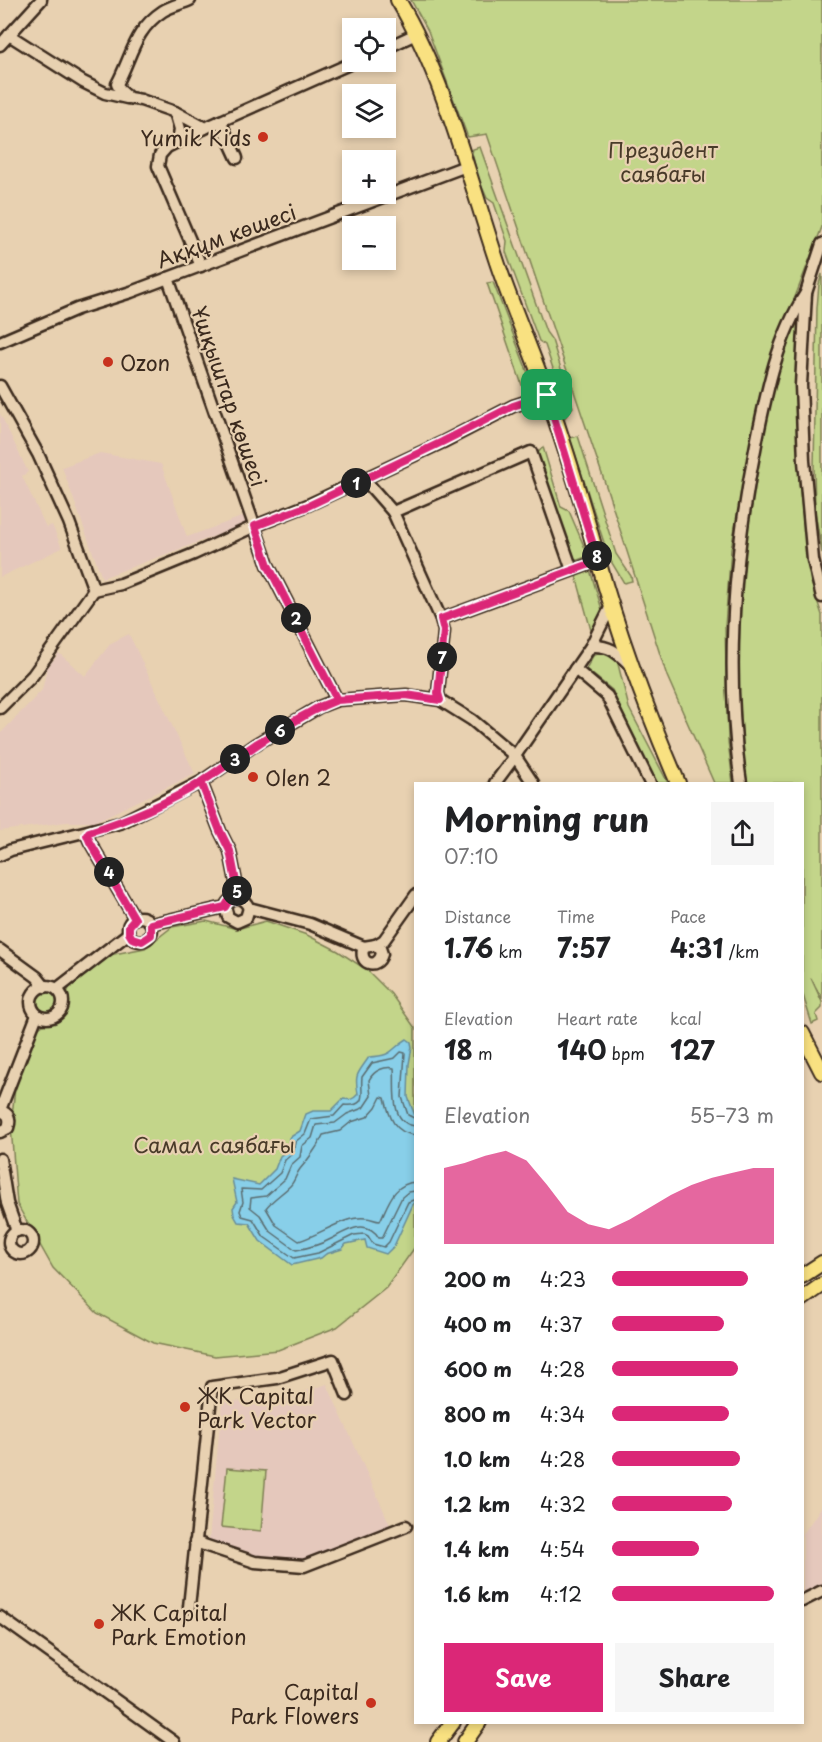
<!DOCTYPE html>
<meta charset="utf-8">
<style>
body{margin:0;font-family:"Playpen Sans",sans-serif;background:#f6f6f6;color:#202124;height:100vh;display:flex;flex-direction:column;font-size:22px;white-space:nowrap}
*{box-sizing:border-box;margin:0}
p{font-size:20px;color:#757577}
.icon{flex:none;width:33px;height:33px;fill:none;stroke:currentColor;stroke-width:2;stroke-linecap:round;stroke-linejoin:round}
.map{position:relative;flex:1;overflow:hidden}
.drawer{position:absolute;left:414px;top:782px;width:390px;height:942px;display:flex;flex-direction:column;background:#fff;border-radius:0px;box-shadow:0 3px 9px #0003}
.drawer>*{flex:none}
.controls{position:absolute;left:342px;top:18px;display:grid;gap:12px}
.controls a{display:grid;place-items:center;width:54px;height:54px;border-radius:0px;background:#fff;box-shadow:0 3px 9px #0003;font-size:30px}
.pin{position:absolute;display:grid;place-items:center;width:51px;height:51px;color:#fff;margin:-26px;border-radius:12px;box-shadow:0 3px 9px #0006}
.km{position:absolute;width:30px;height:30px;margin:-15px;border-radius:50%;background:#222;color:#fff;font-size:16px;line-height:30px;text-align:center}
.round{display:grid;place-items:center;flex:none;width:63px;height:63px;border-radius:0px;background:#f6f6f6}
.head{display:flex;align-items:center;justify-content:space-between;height:102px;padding:0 30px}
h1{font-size:33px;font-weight:700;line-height:45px}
.figures{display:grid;grid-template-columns:repeat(3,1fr);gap:9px;height:102px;padding:6px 30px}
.figures div{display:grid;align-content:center}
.figures b{font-size:26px;font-weight:700}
.figures small{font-size:16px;font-weight:400}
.figures p{font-size:16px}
.chart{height:168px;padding:12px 30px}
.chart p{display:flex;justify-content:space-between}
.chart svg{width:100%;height:108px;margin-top:6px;fill:#db2777;opacity:.7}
.action{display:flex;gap:12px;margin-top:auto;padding:12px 30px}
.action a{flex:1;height:69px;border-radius:0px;background:#db2777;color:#fff;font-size:24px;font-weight:700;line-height:69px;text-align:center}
.action a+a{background:#f6f6f6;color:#202124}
ul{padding:0 30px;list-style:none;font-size:20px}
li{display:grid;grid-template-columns:96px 72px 1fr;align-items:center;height:45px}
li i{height:15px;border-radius:8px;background:#db2777}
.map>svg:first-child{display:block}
.built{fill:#e5c8bc}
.green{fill:#c3d58a;stroke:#7f8054;stroke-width:1.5}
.water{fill:#88cfe9;stroke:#698d98;stroke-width:1.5}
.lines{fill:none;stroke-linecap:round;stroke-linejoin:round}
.shore{stroke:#5a6c6f;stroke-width:1.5}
.minor-casing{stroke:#3b2a1e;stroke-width:15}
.major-casing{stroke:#3b2a1e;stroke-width:18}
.minor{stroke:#e8d1b1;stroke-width:10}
.major{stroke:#f9e181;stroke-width:14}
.route-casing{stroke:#fff;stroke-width:12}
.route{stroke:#db2777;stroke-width:8}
.poi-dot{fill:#c8321e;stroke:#e8d1b1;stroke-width:2}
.labels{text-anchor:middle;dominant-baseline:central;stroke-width:4.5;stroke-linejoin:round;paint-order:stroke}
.poi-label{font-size:21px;fill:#3b2a1e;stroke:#e8d1b1;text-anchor:start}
.park-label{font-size:21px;fill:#493b29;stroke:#e8d1b1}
.street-label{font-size:21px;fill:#3b2a1e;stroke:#e8d1b1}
</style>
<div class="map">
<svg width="822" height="1742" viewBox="0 0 822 1742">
<rect width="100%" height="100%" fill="#e8d1b1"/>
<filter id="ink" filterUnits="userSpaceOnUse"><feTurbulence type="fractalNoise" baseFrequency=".0167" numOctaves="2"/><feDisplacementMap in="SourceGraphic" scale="12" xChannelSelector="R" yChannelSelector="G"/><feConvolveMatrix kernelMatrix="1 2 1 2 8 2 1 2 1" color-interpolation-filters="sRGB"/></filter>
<g filter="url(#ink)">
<!-- built -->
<g class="built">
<path d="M0 413 28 472 22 476 46 527 52 525 62 548 0 577Z"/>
<path d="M100 453 161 464 187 537 244 516 247 524 102 578 62 467Z"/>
<path d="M129 634 195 774 94 822H66L0 831V734L42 690 47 668 59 653 85 676 111 643Z"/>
<path d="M327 1384 391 1527 313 1561 271 1559 242 1554 209 1541 222 1401 257 1402 288 1397Z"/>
<path d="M822 1506V1585L803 1596V1534Z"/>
</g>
<!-- green -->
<g class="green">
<path d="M411 0H822V227L787 318 748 458 731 549 725 626 728 741 733 783H714L667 676 607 489 487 134 468 137 467 135 428 31Z"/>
<path d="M480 147 546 332 552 340 573 407 564 419 558 404 562 395 545 345 539 341 506 252 507 241 494 203 487 198 478 178 472 153 473 149Z"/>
<path d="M822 274V553L815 512 814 466 817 308 819 284Z"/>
<path d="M493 282 531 381 525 394 487 283Z"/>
<path d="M798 311 797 395 799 483 810 579 822 615V999L811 978 822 1002V1008L816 1014 818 1021 812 1024 802 992V783H746L739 694 740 574 752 478 779 363Z"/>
<path d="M578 436 616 554 631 576 632 581 624 583 609 558 570 438Z"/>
<path d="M543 447 561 507 569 511 587 553 586 557 575 561 571 560 536 455Z"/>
<path d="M590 570 603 613 592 634 575 572Z"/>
<path d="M602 652 610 655 617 660 629 708 668 783H655L612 690 586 669 593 656Z"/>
<path d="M206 921 237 929 266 921 307 935 338 951 367 970 391 994 415 1028V1247L386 1288 337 1327 278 1350 215 1356 153 1343 97 1313 53 1268 17 1204 11 1126 15 1088 36 1030 60 1013 69 988 109 955 145 948 172 927Z"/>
<circle cx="45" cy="1003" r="12"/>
<path d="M227 1468 266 1471 261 1531 221 1527Z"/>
</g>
<!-- water -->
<path class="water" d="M407 1039 411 1042 412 1047 409 1064 408 1097 415 1116V1200L394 1246 386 1254 367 1248 365 1240 346 1244 342 1249 326 1254 321 1258 292 1265 260 1241 249 1223 238 1222 234 1215 233 1208 237 1202 232 1179 259 1185 275 1169 280 1156 288 1150 289 1138 300 1131 306 1114 313 1111H331L343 1099C350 1100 353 1100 358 1094 354 1073 358 1074 369 1057 394 1056 389 1050 407 1039Z"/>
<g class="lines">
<!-- shore -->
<g class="shore">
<path d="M416 1119 408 1115 402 1097 405 1053 401 1052 395 1058 372 1063 362 1077C360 1093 369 1107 344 1105L334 1116 311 1119 305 1134 295 1142 293 1153 285 1160 280 1173 261 1190 241 1189 243 1202 240 1211 242 1216 253 1219 264 1237 294 1258 318 1253 354 1235 364 1234 368 1236 373 1244 384 1247 389 1242 408 1202 416 1199"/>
<path d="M416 1126C388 1124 396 1086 394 1068 385 1066 374 1070 369 1080L371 1096 363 1108 347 1114 335 1123 316 1125 312 1138 302 1146 300 1157 291 1165 285 1179 266 1196 251 1198 250 1207 260 1215 270 1231 296 1250C308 1248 322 1244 333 1238 348 1230 367 1218 379 1238H382L402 1197 408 1192 416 1191"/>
<path d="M416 1135C394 1134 389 1116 385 1098L381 1097 376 1107 367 1117 351 1122 340 1131 323 1135C319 1145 307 1161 300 1169 296 1174 295 1181 290 1186 283 1193 272 1200 266 1208L276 1225 299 1241C320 1235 345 1215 366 1218 371 1218 375 1221 380 1221 388 1205 393 1183 416 1182"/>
</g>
<defs>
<g id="minor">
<path d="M190 0C181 4 171 6 163 11 134 30 132 56 117 84L120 90 129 98 141 100 175 112 205 128"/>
<path d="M9 35 83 82 105 93 127 98"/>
<path d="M0 45 41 0"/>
<path d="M386 48 416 34"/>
<path d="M175 112 180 129 178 142"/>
<path d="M220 121 237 158"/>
<path d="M822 244 806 293 801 385 804 461 813 560 822 597"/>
<path d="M201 266 158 166 160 155 167 147 205 128 354 62"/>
<path d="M168 278 268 565 337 700"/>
<path d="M0 342 77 309 131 292 466 166"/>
<path d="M0 386 38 454 69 522 94 590"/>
<path d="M364 479 393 512"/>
<path d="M572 570 531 452 393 512 441 619 598 561"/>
<path d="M94 590 121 584 194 554 255 526 308 505 443 442 513 406 547 395"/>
<path d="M591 646C609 645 617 652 629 664"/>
<path d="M575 669 607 696 650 783"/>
<path d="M440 700 438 693 444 631 441 619"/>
<path d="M0 708 33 675 94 590"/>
<path d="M201 782 220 831 230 851 239 897"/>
<path d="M495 783 515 756 533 783"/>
<path d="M741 783C724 668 734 552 757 439 767 389 778 336 806 293"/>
<path d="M89 832 87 835 90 842 135 919"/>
<path d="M0 855 11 850 120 823 201 782 256 744 319 707 337 700 406 695 440 700 472 720 515 756 591 646 612 604"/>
<path d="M225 907 228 917 237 922 246 918 249 908"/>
<circle cx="140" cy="929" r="12"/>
<path d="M151 924 225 907C231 894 243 896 249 908L310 924 364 947 376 945 384 940 416 895"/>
<path d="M364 947C357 963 377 971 382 954L380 948 375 945"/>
<path d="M0 950 37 977 45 987"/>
<circle cx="47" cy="1002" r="16"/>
<path d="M57 989 129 933"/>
<path d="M0 1110 37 1015"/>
<path d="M0 1111C9 1113 11 1119 8 1128L0 1132"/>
<path d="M0 1159 7 1203 17 1231"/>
<circle cx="21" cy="1242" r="12"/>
<path d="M195 1542 255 1562 304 1566 406 1526"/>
<path d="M802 1601 822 1591"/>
<path d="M189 1607 212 1387 277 1378 333 1360 347 1395"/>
<path d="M0 1617 174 1742"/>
</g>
<g id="major">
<path d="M398 0C444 77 468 174 496 259 511 305 531 349 547 395 566 449 583 505 598 560 619 636 647 711 678 783"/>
<path d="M802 1033 822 1072"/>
<path d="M802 1276 822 1263"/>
<path d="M802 1299 822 1285"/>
<path d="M438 1742 453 1722"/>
<path d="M465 1742 479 1722"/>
</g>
</defs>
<!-- minor casing -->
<use href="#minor" class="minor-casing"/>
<!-- major casing -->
<use href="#major" class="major-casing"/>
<!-- minor -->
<use href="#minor" class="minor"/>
<!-- major -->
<use href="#major" class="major"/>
</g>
</g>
<g class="lines" filter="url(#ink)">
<defs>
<path id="route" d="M547 395 513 406 442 442 308 506 255 526 268 565 337 700C288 719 247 753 203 781 170 802 126 821 89 832L87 835 90 842 135 919 129 926V933L132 938 142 941 151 935V924L225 907 228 902 239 897 230 851 220 831 201 782 256 744 319 707 337 700 406 695 440 700 438 693 444 631 441 619 598 561 547 395"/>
</defs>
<!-- route casing -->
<use href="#route" class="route-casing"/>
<!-- route -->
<use href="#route" class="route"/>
</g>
<!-- markers -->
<g class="poi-dot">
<circle cx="263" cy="137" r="6"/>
<circle cx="108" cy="362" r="6"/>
<circle cx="253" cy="777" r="6"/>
<circle cx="185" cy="1407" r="6"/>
<circle cx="99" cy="1624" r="6"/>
<circle cx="371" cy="1703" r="6"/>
</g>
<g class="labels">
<!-- poi labels -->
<g class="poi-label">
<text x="251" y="137" text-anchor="end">Yumik Kids</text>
<text x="120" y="362">Ozon</text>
<text x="265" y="777">Olen 2</text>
<text x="197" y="1395">ЖК Capital<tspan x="197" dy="24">Park Vector</tspan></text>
<text x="111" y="1612">ЖК Capital<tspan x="111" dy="24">Park Emotion</tspan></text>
<text x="359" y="1691" text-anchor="end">Capital<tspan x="359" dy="24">Park Flowers</tspan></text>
</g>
<!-- park labels -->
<g class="park-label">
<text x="663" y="149">Президент<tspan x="663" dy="24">саябағы</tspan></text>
<text x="214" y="1144">Самал саябағы</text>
</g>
<!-- street labels -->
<g class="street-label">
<text transform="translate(226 235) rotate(-20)">Аққұм көшесі</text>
<text transform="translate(230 396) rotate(71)">Ұшқыштар көшесі</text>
</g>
</g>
</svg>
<div class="controls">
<a><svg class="icon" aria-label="locate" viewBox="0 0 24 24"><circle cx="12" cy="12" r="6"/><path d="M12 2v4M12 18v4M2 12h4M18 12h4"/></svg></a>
<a><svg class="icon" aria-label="layers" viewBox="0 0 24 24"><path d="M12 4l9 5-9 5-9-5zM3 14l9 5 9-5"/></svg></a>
<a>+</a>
<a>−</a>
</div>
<div class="pin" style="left:547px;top:395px;background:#1e9e55"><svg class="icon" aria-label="arrive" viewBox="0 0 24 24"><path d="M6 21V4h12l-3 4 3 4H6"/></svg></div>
<b class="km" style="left:356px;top:483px">1</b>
<b class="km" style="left:296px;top:618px">2</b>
<b class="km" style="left:235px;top:759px">3</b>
<b class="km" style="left:109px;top:872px">4</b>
<b class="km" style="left:237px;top:891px">5</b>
<b class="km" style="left:280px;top:730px">6</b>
<b class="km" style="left:442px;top:657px">7</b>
<b class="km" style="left:597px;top:556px">8</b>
<section class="drawer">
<div class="head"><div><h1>Morning run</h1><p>07:10</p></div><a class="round"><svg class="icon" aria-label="share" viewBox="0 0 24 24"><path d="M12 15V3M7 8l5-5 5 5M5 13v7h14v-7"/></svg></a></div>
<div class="figures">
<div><p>Distance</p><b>1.76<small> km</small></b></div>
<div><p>Time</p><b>7:57</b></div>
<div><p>Pace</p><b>4:31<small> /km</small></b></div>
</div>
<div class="figures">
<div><p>Elevation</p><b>18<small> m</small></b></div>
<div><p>Heart rate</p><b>140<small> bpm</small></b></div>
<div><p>kcal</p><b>127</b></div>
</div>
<div class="chart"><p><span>Elevation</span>55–73 m</p>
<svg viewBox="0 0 160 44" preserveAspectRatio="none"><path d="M0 44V13L10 11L20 8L30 6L40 10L50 20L60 31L70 36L80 38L90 34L100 29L110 24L120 20L130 17L140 15L150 13L160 13V44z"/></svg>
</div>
<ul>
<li><b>200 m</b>4:23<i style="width:84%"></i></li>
<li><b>400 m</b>4:37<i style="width:69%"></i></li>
<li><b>600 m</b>4:28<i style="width:78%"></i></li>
<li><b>800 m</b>4:34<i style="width:72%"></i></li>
<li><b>1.0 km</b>4:28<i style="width:79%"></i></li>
<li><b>1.2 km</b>4:32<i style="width:74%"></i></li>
<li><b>1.4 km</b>4:54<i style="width:54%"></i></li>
<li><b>1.6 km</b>4:12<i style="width:100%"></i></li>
</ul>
<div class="action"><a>Save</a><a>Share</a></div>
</section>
</div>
